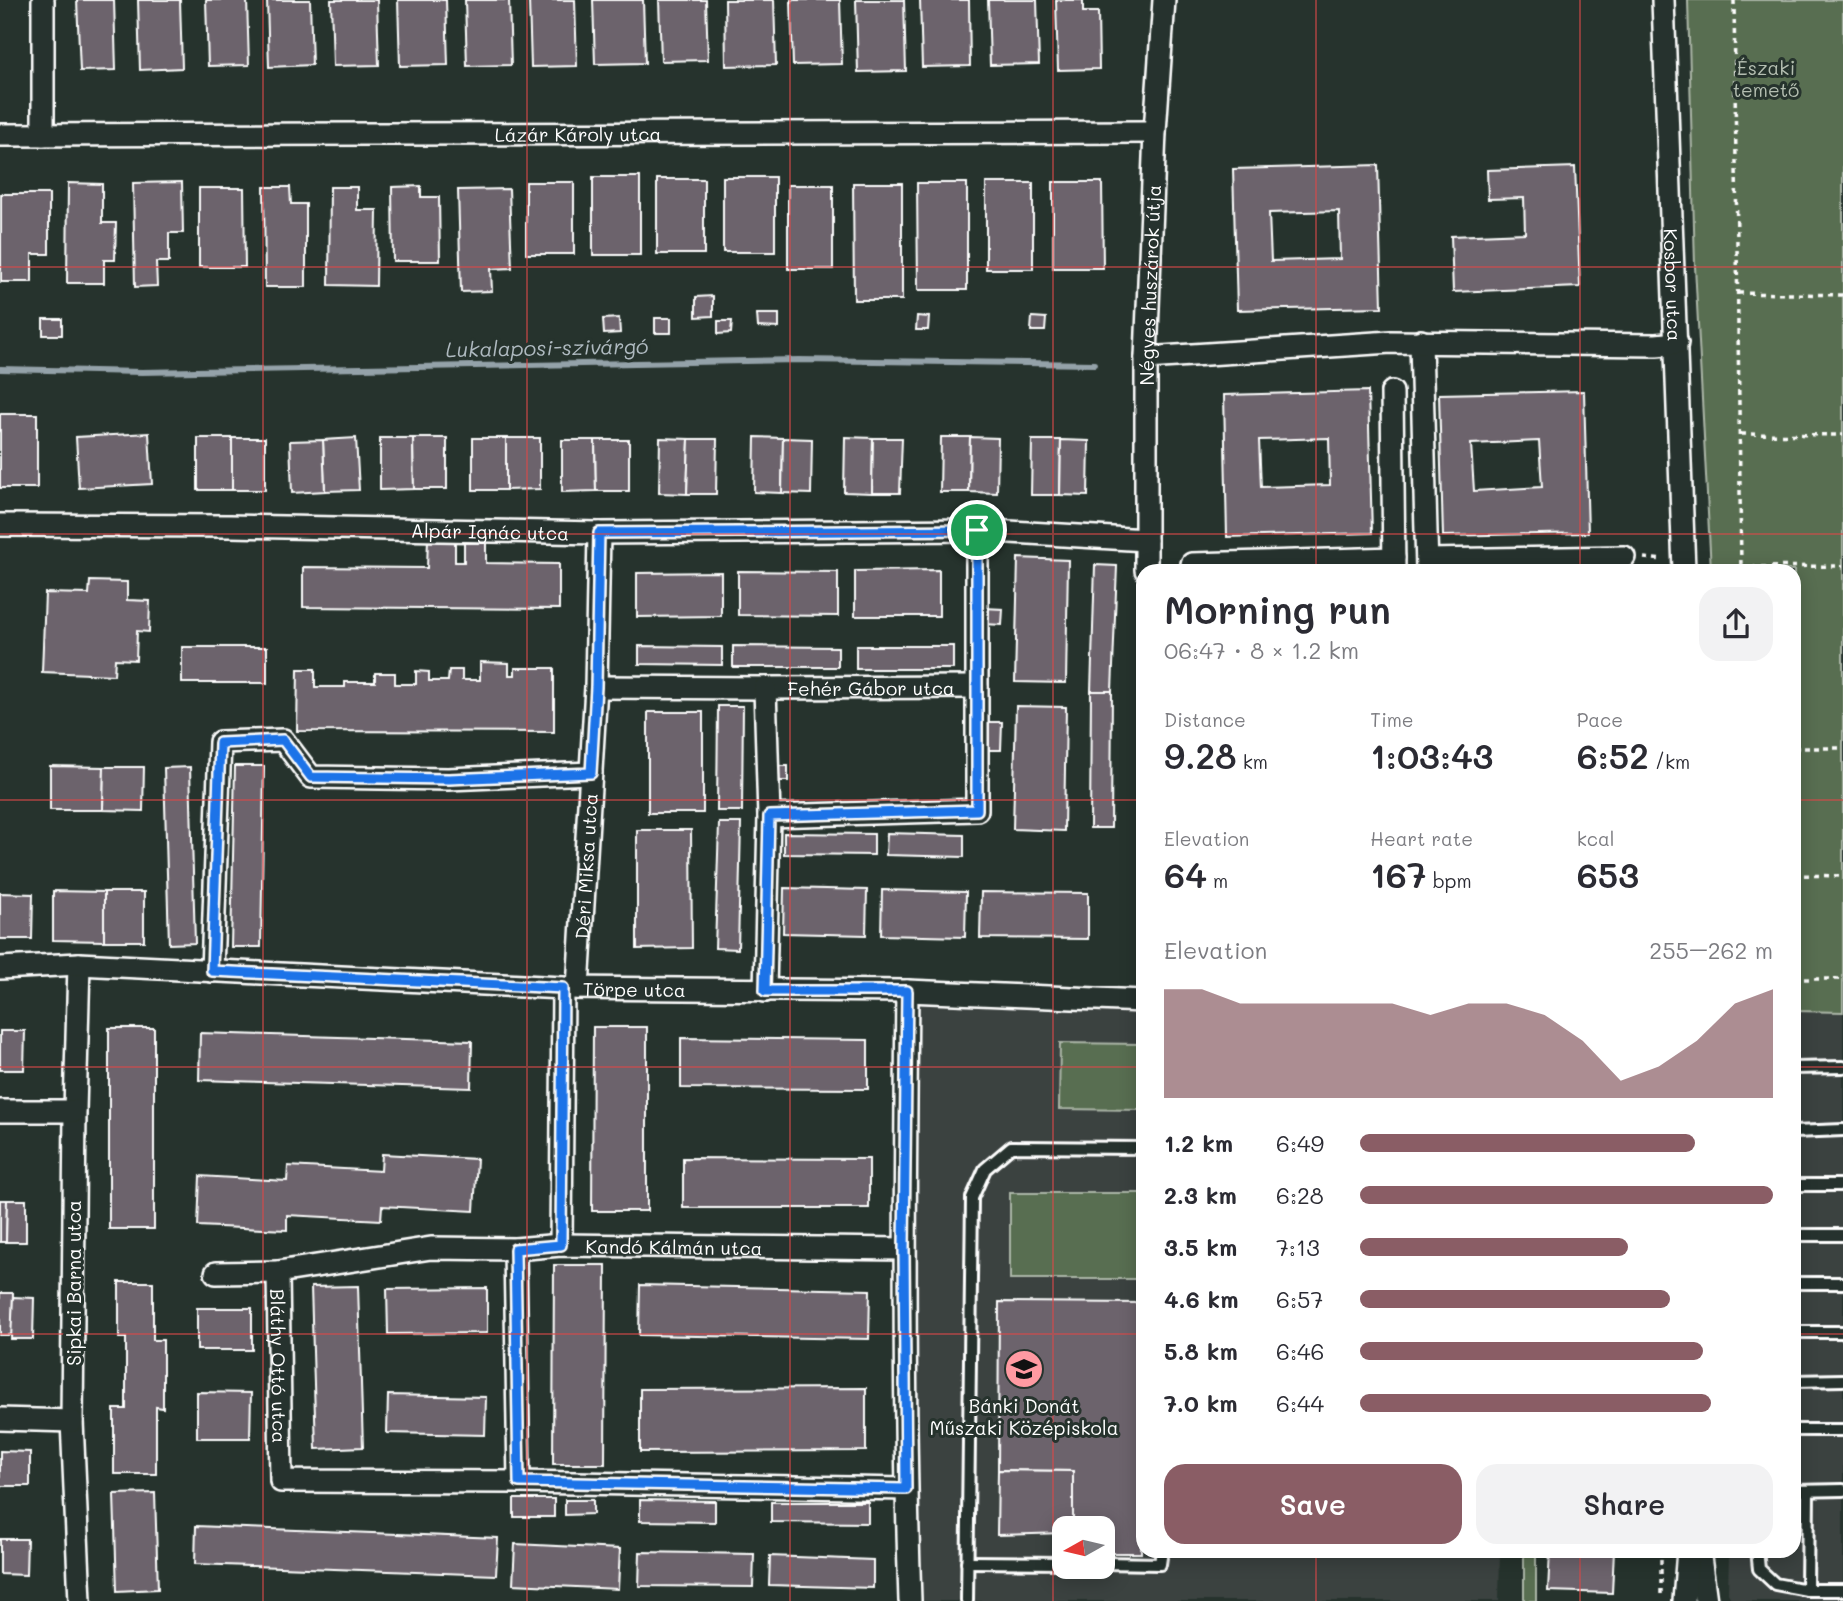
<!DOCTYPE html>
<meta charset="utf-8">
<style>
body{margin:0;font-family:Mali,sans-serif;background:#f2f2f3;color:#2b2b33;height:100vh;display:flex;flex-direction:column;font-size:26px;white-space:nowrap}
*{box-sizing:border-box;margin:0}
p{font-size:23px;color:#7c7c81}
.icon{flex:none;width:38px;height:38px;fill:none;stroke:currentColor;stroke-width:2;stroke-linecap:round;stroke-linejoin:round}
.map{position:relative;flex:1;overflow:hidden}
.side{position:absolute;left:1136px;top:564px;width:665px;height:994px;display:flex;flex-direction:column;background:#fff;border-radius:21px;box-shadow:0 4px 18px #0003}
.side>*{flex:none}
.needle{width:46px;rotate:262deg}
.controls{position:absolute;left:1052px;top:1516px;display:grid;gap:14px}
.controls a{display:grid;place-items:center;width:63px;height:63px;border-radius:14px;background:#fff;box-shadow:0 4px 18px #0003;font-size:35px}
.pin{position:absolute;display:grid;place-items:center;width:60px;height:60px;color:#fff;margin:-30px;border:4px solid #fff;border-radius:50%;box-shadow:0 2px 7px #0007}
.round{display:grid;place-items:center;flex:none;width:74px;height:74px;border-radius:21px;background:#f2f2f3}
.headline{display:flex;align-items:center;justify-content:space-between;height:119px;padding:0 28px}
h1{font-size:38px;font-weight:600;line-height:52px}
.metrics{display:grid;grid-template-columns:repeat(3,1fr);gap:10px;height:119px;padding:7px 28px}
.metrics div{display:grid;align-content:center}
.metrics b{font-size:35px;font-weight:600}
.metrics small{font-size:19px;font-weight:400}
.metrics p{font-size:19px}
.chart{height:196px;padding:14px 28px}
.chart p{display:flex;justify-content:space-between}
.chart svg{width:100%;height:126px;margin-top:7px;fill:#8a5d65;opacity:.7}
.action{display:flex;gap:14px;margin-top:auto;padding:14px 28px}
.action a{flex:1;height:80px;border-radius:21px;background:#8a5d65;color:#fff;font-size:28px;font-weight:600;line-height:80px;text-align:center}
.action a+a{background:#f2f2f3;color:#2b2b33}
ul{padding:0 28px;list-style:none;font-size:23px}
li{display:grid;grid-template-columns:112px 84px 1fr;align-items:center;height:52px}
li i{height:18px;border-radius:9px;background:#8a5d65}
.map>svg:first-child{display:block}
.built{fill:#3b4240;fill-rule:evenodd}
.green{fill:#596e51;stroke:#acb6a8;stroke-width:2}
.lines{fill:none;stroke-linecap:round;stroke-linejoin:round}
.stream{stroke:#94a2a9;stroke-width:6}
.building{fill:#6c646c;stroke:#fff;stroke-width:2;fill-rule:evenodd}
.service-casing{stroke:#fff;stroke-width:16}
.minor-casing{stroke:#fff;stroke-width:26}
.path{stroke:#fff;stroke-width:3.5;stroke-dasharray:5 5;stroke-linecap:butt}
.service{stroke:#26332d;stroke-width:10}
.minor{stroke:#26332d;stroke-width:21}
.route-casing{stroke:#fff;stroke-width:14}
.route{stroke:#1a73e8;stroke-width:9}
.grid{fill:none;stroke:#dc4848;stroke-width:2;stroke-opacity:0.55}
.labels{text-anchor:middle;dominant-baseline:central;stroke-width:6;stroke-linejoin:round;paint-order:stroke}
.park-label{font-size:19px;fill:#b4beb1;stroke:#26332d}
.street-label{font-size:19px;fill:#fff;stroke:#26332d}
.poi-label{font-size:19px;fill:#fff;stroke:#26332d}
.water-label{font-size:21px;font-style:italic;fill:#aeb9bf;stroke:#26332d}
</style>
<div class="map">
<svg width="1843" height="1601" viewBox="0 0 1843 1601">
<rect width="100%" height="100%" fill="#26332d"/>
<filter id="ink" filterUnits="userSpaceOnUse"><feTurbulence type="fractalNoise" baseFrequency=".0143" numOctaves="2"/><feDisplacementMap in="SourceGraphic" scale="14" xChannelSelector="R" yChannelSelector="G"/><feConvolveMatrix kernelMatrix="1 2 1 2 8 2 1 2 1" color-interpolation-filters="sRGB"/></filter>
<g filter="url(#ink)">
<!-- built -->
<g class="built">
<path d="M907 991 1143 1001V1550L1500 1551 1499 1601H910ZM1064 1528H1102V1566H1064Z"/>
<path d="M1794 1011 1843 1012V1601H1732L1728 1593 1729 1551 1794 1550Z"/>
</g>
<!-- green -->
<g class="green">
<path d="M1688 0H1843V1012L1794 1011V570H1711L1695 266Z"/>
<path d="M1060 1043 1143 1044V1110L1059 1109Z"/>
<rect x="1010" y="1193" width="133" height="86"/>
<rect x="1524" y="1551" width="12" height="50"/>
</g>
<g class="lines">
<!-- stream -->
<path class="stream" d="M0 369 142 372 799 360 1095 364"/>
</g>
<!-- building -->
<g class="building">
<path d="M77 0H114L116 70 80 71Z"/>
<path d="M138 0H180L182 68 140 70Z"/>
<path d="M206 0H247L249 65 208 66Z"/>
<path d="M267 0H310L312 65 269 67Z"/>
<path d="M331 0H377L379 65 333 66Z"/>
<path d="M398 0H446L448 65 400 66Z"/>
<path d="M465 0H509L511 65 467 66Z"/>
<path d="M529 0H575L577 66 531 67Z"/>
<path d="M593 0H643L645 63 595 64Z"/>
<path d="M659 0H706L708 60 661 61Z"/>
<path d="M725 0H774L776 65 726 66Z"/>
<path d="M791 0H840L842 64 793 65Z"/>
<path d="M856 0H904L906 71 858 72Z"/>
<path d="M920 0H969L970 66 922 67Z"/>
<path d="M988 0H1037L1039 64 990 65Z"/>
<path d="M1056 0H1083V12H1098L1099 69 1058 70Z"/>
<path d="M1378 165 1382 307 1237 310 1233 169ZM1339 211 1340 259 1271 261 1269 213Z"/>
<path d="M1575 167 1580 287 1453 292 1451 236 1525 233 1524 198 1488 199 1487 170Z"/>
<rect x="593" y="177" width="47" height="78"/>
<rect x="723" y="177" width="52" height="75"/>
<rect x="657" y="179" width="47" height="75"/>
<path d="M182 182 183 233H169V262H156L157 286 135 287 133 183Z"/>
<rect x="526" y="182" width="48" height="72"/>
<path d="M1053 182H1102L1103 268H1053Z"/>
<path d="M68 183 102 184V223H116L115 260H104V283H67Z"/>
<path d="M853 183H902V300H854Z"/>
<path d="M917 183H967V290H918Z"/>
<rect x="986" y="183" width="47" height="86"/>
<rect x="788" y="185" width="45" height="84"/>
<path d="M421 186V197H439L440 261H393L392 187Z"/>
<path d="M264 187H290L291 204H306V287H265Z"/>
<path d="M330 187H357V210H377L376 286 329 285Z"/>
<path d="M199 188H244L245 267H199Z"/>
<path d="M509 189 512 268 491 269 492 291 461 292 458 190Z"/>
<path d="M1 194H49V254H32V282H1Z"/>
<path d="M713 296V316L696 317V297Z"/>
<path d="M757 314H779V328L758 327Z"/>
<path d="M917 316 929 317 928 330H916Z"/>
<path d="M1032 317 1046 318 1045 331H1031Z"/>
<path d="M619 318 620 333 604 334 603 319Z"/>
<rect x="655" y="318" width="16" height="15"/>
<rect x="43" y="319" width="19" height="16"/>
<path d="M718 321H732L731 333 718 334Z"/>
<path d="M1368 391 1372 533 1227 537 1224 395ZM1329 438 1330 485 1261 487 1259 440Z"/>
<path d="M1584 391 1588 533 1443 536 1439 394ZM1539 441 1542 487 1474 491 1471 444Z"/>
<rect x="0" y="414" width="37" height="74"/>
<path d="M149 433 152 484 79 488 76 437Z"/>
<path d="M755 437 783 438 782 493 754 492Z"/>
<path d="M845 437 873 438 872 493 844 492Z"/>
<path d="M941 437H970L969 492H940Z"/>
<path d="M970 437 998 438 997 493 969 492Z"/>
<rect x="198" y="438" width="34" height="52"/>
<rect x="232" y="438" width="33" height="52"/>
<path d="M356 438 359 490 325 491 323 440Z"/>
<path d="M380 438H413L414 489 380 490Z"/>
<path d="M413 438H447V489H414Z"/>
<rect x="473" y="438" width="33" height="52"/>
<path d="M506 438H540V489L506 490Z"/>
<path d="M660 438 689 439 687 494 659 493Z"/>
<path d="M783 438 812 439 811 494 782 493Z"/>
<path d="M873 438H902L900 493H872Z"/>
<path d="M689 439H717L716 494H687Z"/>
<path d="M323 440 325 491 292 493 290 441Z"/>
<path d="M562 440H595L596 491 562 492Z"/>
<path d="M595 440H629V491H596Z"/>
<path d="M1032 440H1061L1060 495H1031Z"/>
<path d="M1061 440 1089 441 1088 496 1060 495Z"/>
<path d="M428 538H455V562H464V543H486V563L559 564V609L303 607V567L427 568Z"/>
<path d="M1018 558 1068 560 1066 683 1015 682Z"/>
<path d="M1095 565 1117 566 1112 691H1091Z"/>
<path d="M939 570V616H855V571Z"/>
<path d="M738 571 838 572V616L738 615Z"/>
<path d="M721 572V616L637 617V573Z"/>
<path d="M90 581 127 582V600L150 601 149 632 137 631 136 660 115 659 114 675 42 672 45 593 89 594Z"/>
<path d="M984 608 1003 609 1002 625 984 624Z"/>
<path d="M639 646 722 647V665L639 664Z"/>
<path d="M733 646 838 647V667H733Z"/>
<rect x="856" y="646" width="97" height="23"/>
<rect x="182" y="647" width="85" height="36"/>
<path d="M480 662 509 663V675H515V668H554V732L297 731 298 669H315V687H345V682H375V673H395V684H416V671L429 672V681H448L449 670H462V680H480Z"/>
<path d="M1091 691H1112L1111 828H1090Z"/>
<path d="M718 706H743L742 811H717Z"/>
<path d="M1016 706 1066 707 1064 831 1013 829Z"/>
<rect x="648" y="712" width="55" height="101"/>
<path d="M985 722H1002L1001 750H984Z"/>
<path d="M50 766 104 767 103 810H50Z"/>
<path d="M235 766H264L261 947H231Z"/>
<rect x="773" y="766" width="15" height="15"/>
<path d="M104 767H144L143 811 103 810Z"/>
<path d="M190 767 195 943 169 944 164 768Z"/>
<path d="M719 823H741L738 949 715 948Z"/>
<path d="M637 830H691L692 948 637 949Z"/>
<path d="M784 833 874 834V855L784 854Z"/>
<path d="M887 833 964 835V857L886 855Z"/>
<path d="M784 888 867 890 866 935 783 933Z"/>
<path d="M882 890 966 892 965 937 881 935Z"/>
<path d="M53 891 104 892V941L53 940Z"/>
<rect x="104" y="892" width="40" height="49"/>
<path d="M981 892 1088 893V939L980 938Z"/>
<path d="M0 893 33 894 32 939H0Z"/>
<path d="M593 1027H647V1211H592Z"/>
<rect x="109" y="1028" width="45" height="201"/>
<path d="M0 1031H25L24 1070H0Z"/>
<path d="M200 1033 472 1041 471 1088 199 1080Z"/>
<path d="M681 1038 868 1040V1089L681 1088Z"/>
<path d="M382 1154 477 1159 474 1211 382 1206 381 1220 287 1215V1230L198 1226 200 1176 287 1181 288 1166 381 1171Z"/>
<path d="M683 1158 869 1159V1208H683Z"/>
<path d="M0 1200H7L6 1242H0Z"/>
<path d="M7 1200H26V1242H6Z"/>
<path d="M554 1265H606L605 1464H553Z"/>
<path d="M119 1282H153V1340H163V1408L156 1407V1474H114V1409H126V1338H119Z"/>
<path d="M640 1285 870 1290 869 1339 639 1335Z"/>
<path d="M358 1286 363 1447 316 1449 311 1287Z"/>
<path d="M487 1288V1333L388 1334 387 1289Z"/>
<path d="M0 1293H13L12 1335H0Z"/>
<path d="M13 1297 34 1298 33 1339H11Z"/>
<path d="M999 1302 1143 1303 1141 1553H1102V1528H1073V1471L998 1470Z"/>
<rect x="197" y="1308" width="55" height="42"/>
<path d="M866 1388V1451L640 1452V1389Z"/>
<path d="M197 1392 251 1393 250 1438H197Z"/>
<path d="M388 1395 486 1397 485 1435 387 1433Z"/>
<path d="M0 1451 30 1452V1486H0Z"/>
<path d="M998 1470 1073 1471V1528H1064V1533L997 1535Z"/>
<path d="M155 1493 158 1589 117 1591 114 1494Z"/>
<rect x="514" y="1499" width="40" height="18"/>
<path d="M565 1500H593V1514L565 1515Z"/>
<path d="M640 1500 715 1501V1522L640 1521Z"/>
<path d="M771 1502H868V1523L771 1522Z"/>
<path d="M196 1526 498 1538 496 1575 195 1564Z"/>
<path d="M0 1539H27L26 1575 0 1574Z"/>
<path d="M515 1544 620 1549 618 1589 513 1584Z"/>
<path d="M1550 1550H1614L1612 1593 1548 1591Z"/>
<path d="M640 1552 754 1554 753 1587 639 1586Z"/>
<path d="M770 1556 873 1560V1588L769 1585Z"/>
</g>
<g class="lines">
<defs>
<g id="service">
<path d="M1794 1068 1843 1067"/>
<path d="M1794 1132 1843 1130"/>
<path d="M1794 1185H1843"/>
<path d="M1794 1235H1843"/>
<path d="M1794 1283H1843"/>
<path d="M1794 1332H1843"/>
<path d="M1794 1381 1843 1380"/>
<path d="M1794 1430H1843"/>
<path d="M1794 1491 1843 1490"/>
<path d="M1757 1550 1759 1569 1775 1584 1807 1590H1843"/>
<path d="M967 1562 1064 1563"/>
<path d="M1102 1563 1160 1564 1162 1550"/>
<path d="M1807 1590 1808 1491"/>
<path d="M967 1601 972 1198 985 1169 1011 1147 1143 1148"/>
</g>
<g id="minor">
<path d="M43 0V135"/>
<path id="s1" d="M1663 0 1684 570"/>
<path id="s2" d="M0 135 1155 132"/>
<path d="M1421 341 1427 570"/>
<path d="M1146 358 1391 342 1656 345 1677 343"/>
<path d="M1392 392 1394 570"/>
<path id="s3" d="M0 525 230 526 599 533 977 530 1146 540"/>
<path d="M1427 560 1624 557"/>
<path d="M1192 564 1394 558"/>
<path id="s4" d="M1146 570V358L1155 132 1164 0"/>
<path id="s5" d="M596 687 765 688 977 687"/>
<path d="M769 816 977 810V530"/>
<path d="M79 964 75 1111 72 1421 80 1601"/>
<path id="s6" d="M0 968 79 964 563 988 907 991 1143 1001"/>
<path d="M212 971 220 742 283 740 311 777 448 779 591 773"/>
<path id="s7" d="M578 988 596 687 599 533"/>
<path d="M765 991 769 816 765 688"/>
<path d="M907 991C905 1194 903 1398 910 1601"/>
<path d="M0 1111H75"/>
<path d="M561 1245 563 988"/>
<path d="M515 1249 519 1482"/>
<path id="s8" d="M278 1272 281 1481 519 1482 906 1489"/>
<path id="s9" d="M216 1273 278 1272 431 1248 515 1249 561 1245 904 1249"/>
<path d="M0 1419 72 1421"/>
<path d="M1699 1550 1706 1601"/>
<path d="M1684 1601 1688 1550"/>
</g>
</defs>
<!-- service casing -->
<use href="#service" class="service-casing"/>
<!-- minor casing -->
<use href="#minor" class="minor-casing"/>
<!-- path -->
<g class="path">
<path d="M1734 0 1741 570"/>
<path d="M1738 293 1843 295"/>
<path d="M1741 434 1843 435"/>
<path d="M1644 558 1663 560"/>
<path d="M1741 567 1843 566"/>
<path d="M1794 748H1843"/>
<path d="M1794 875 1843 876"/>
<path d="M1794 979H1843"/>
<path d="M1661 1594V1550"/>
</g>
<!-- service -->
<use href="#service" class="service"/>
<!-- minor -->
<use href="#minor" class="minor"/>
</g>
</g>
<g class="lines" filter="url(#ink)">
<defs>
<path id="route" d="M977 530V810L769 816 765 991H907L904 1249 906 1489 519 1482 515 1249 561 1245 563 988 212 971 220 743 283 740 311 777 449 779 591 773 596 687 599 533Z"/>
</defs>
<!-- route casing -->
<use href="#route" class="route-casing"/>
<!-- route -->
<use href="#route" class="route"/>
</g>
<!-- grid -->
<path class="grid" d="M263 0V1601M527 0V1601M790 0V1601M1053 0V1601M1316 0V570M1580 0V570M0 267H1843M0 534H1843M0 800H1143M1794 800H1843M0 1067H1143M1794 1067H1843M0 1334H1143M1794 1334H1843M1316 1550V1601M1580 1550V1601"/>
<!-- icons -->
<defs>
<symbol id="school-disc" viewBox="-11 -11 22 22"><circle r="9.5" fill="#ff9aa2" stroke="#26332d"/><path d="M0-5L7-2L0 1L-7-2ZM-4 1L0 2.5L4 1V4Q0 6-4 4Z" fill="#111"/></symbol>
</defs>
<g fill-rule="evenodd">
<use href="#school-disc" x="1002" y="1347" width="44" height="44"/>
</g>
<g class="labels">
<!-- park labels -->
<g class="park-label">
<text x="1766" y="67">Északi<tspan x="1766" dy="22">temető</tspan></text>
</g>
<!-- street labels -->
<g class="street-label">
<text stroke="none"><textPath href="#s2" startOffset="578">Lázár Károly utca</textPath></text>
<text stroke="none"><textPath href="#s4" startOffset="285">Négyes huszárok útja</textPath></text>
<text stroke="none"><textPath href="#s1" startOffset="285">Kosbor utca</textPath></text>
<text stroke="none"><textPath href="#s3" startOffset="490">Alpár Ignác utca</textPath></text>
<text stroke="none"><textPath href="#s5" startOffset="275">Fehér Gábor utca</textPath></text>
<text stroke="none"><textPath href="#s7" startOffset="122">Déri Miksa utca</textPath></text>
<text stroke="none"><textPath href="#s6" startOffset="635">Törpe utca</textPath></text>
<text stroke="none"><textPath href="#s9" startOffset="460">Kandó Kálmán utca</textPath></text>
<text transform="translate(73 1283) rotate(-90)">Sipkai Barna utca</text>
<text stroke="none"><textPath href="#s8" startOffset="94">Bláthy Ottó utca</textPath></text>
</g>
<!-- poi labels -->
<g class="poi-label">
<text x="1024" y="1405">Bánki Donát<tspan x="1024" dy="22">Műszaki Középiskola</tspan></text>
</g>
<!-- water labels -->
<g class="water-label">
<text transform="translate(547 347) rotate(-1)">Lukalaposi-szivárgó</text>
</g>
</g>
</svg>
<div class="controls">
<a><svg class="needle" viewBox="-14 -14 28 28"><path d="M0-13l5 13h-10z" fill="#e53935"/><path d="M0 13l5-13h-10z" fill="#7c7c81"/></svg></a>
</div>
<div class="pin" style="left:977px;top:530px;background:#1e9e55"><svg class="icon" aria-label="arrive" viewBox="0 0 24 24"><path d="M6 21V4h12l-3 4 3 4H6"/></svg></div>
<section class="side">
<div class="headline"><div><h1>Morning run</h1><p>06:47 · 8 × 1.2 km</p></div><a class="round"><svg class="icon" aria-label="share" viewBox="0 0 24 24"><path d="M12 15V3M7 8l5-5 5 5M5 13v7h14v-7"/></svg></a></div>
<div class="metrics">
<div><p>Distance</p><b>9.28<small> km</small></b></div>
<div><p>Time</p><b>1:03:43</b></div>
<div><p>Pace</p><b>6:52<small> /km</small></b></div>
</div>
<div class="metrics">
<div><p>Elevation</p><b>64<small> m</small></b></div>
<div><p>Heart rate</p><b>167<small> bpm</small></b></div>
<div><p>kcal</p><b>653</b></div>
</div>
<div class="chart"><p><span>Elevation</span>255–262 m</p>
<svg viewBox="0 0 160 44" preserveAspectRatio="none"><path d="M0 44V6L10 6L20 11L30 11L40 11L50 11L60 11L70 15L80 11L90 11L100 15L110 24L120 38L130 33L140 24L150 11L160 6V44z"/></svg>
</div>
<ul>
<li><b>1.2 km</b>6:49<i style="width:81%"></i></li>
<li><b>2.3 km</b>6:28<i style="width:100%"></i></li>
<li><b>3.5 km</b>7:13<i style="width:65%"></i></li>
<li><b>4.6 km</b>6:57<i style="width:75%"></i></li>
<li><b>5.8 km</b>6:46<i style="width:83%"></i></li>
<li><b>7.0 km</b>6:44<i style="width:85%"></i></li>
</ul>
<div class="action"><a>Save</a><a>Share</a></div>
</section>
</div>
